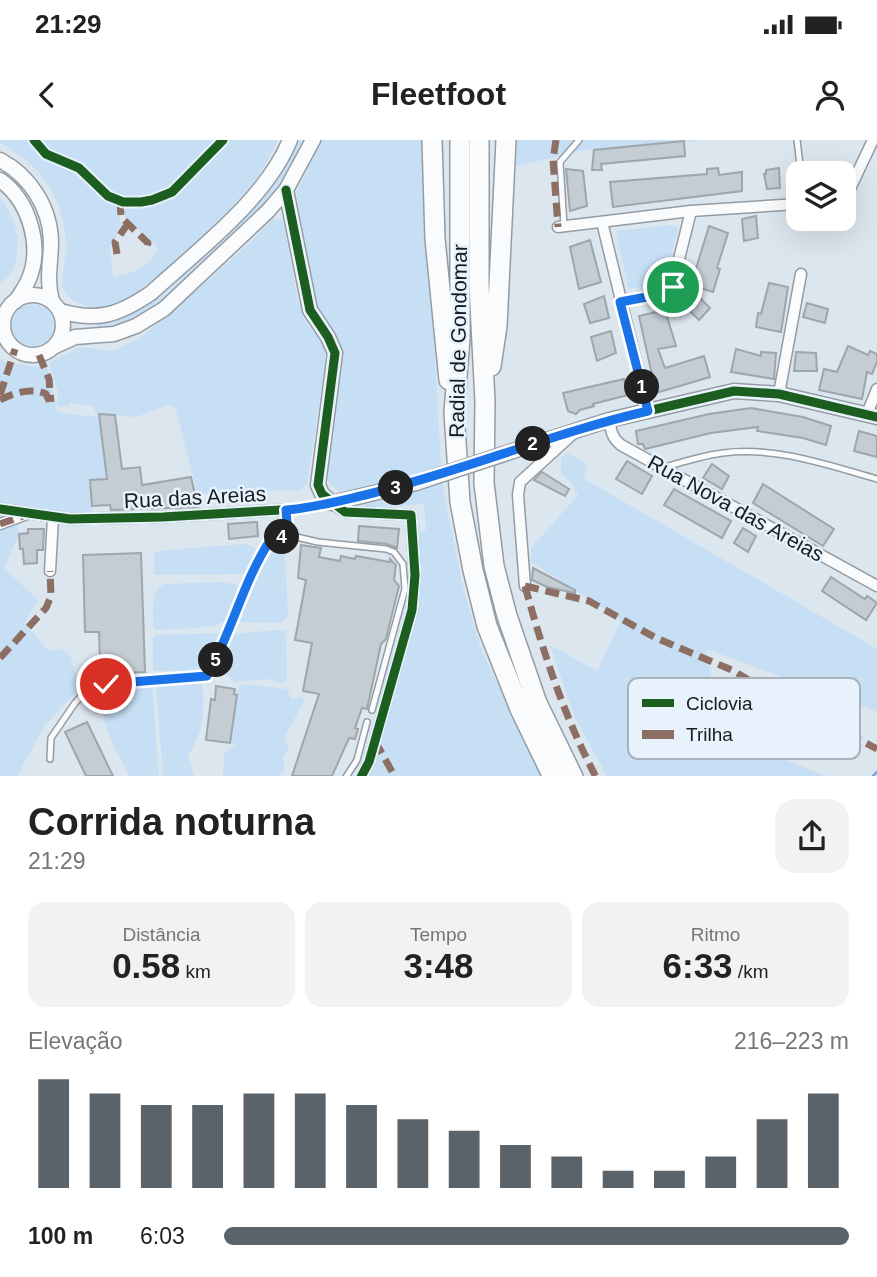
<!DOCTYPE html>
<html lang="pt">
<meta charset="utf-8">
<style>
body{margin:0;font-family:Helvetica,sans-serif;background:#f2f2f2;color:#222;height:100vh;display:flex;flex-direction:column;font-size:26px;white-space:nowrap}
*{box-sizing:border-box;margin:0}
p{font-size:23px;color:#767676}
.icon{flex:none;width:38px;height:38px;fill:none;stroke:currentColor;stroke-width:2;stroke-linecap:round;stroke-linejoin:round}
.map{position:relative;height:636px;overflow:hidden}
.side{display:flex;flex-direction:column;background:#fff;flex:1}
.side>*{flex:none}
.fabs{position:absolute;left:786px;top:21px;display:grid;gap:14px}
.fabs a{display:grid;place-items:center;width:70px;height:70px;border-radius:14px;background:#fff;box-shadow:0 7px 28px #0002;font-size:35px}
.pin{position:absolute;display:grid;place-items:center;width:60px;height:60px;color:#fff;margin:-30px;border:4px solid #fff;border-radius:50%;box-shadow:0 2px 7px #0007}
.km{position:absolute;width:35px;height:35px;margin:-18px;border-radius:50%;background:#222;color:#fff;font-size:19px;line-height:35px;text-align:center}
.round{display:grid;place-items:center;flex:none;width:74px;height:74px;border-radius:21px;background:#f2f2f2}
.overview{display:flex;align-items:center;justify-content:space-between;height:119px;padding:0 28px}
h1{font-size:38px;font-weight:600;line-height:52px}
.metrics{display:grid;grid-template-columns:repeat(3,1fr);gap:10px;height:119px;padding:7px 28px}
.metrics div{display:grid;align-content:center;border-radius:18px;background:#f2f2f2;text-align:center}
.metrics b{font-size:35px;font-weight:600}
.metrics small{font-size:19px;font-weight:400}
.metrics p{font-size:19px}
.chart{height:196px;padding:14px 28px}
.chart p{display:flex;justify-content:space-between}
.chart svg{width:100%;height:126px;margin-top:7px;stroke:#5b636a;stroke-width:6}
ul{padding:0 28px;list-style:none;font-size:23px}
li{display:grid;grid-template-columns:112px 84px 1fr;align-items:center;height:52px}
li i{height:18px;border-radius:9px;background:#5b636a}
.status{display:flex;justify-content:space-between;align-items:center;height:49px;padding:0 35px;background:#fff;direction:ltr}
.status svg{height:19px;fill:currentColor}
header{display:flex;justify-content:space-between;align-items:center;height:91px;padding:0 28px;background:#fff;font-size:32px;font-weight:600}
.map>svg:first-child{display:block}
.green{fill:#c7dff4;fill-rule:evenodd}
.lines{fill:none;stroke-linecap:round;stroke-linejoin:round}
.stream{stroke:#75a8d2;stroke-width:2.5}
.building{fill:#c4ccd4;stroke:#9ea6ac;stroke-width:2}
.lane-casing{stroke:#949ca3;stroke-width:8}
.street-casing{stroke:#949ca3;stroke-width:13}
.secondary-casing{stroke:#949ca3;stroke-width:17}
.highway-casing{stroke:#949ca3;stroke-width:22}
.lane{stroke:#fafbfd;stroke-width:5}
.street{stroke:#fafbfd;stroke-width:10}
.secondary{stroke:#fafbfd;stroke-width:14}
.highway{stroke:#fafbfd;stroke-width:19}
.secondary-bridge-casing{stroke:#949ca3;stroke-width:17;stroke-linecap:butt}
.secondary-bridge{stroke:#fafbfd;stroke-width:14}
.quiet{stroke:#8d6e63;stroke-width:7;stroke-dasharray:14 7;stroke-linecap:butt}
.cycleway-casing{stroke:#e7f2fd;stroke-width:13}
.cycleway{stroke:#1b5e20;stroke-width:9}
.route-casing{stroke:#fff;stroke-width:14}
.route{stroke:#1a73e8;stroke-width:9}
.labels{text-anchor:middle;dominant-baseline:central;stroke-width:5;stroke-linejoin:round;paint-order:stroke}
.street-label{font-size:21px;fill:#161c22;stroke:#e7f2fd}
.key{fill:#e7f2fd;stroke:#a8b2bb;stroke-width:2}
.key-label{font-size:19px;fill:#161c22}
</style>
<div class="status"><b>21:29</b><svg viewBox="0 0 49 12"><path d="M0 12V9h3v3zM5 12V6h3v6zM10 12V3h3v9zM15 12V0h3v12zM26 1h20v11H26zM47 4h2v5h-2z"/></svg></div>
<header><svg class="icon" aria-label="back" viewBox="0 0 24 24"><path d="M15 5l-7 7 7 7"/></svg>Fleetfoot<svg class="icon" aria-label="person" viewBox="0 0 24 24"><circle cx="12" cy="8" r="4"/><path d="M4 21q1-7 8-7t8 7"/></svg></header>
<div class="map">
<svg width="877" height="637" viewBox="0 0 877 637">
<rect width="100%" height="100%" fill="#dce6ef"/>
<!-- green -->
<g class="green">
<path d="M0 0H278C271 14 264 29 254 42 235 68 140 159 112 166 91 171 72 164 62 148 61 133 67 119 66 104 64 57 40 24 0 3ZM117 63 122 64 126 79 156 105 158 110C147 130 134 132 113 137L110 108 122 85 117 73Z"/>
<path d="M298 0H304L289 31 263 66 149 169 130 180 98 188 97 183 126 175 147 164 258 62 285 27Z"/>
<path d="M322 0H423L442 344 464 452 481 509 543 636H368L375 623 417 473 422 436 418 392 426 390 424 364 359 368V366L427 349 421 332 352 351H338L329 342 326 330 341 216 338 198 322 176 317 165 296 53Z"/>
<path d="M514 0H708L584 10 513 27Z"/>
<path d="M0 57C16 77 22 101 14 127 12 133 5 139 0 144Z"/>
<path d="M273 79 283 80 298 160 311 190 325 200V225L307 343 301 350 197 354 176 269 169 265 136 277 99 274 107 339 90 341 92 373 64 375 0 365V218L6 224C23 222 28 229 47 225L57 271 92 277 98 274 94 272V266L70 263 69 267 57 266 58 253 49 223 79 207 112 211 138 199 178 167 240 112Z"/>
<path d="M673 85 678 89 665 140 663 143 630 149 628 147 616 91Z"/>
<circle cx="33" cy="185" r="21"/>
<path d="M567 313 584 322 587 331 583 338 877 509V572L706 509 716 559 702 585 825 636H607L575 578 550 505 597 531 621 480 531 422V408L578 355 570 341 561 335V318Z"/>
<path d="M18 380 19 394 4 428 38 460 24 484 49 511 60 509 70 515 80 548 45 585 17 636H0V387Z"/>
<path d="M281 403 285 415 288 476 281 483 238 482 270 405Z"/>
<path d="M244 404 256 408 245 434 154 435V413L157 411Z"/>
<path d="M224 442 241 446C239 457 237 469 229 478 218 491 173 488 156 490L153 486C154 471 149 450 165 444Z"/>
<path d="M277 490 286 491 287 540 282 543 267 539 234 542 219 526 232 494Z"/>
<path d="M223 493 207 526 196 531H153V498L157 495Z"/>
<path d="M195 539 202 544C206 565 202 598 188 615L194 636H163L156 543Z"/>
<path d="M152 544 159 636H129C107 590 75 549 152 544Z"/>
<path d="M244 544 287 549 291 559 300 557 305 559 284 599 289 608 283 617 285 629 280 636 223 637 224 614 235 605 230 603 237 555 239 547Z"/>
</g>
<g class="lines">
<!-- stream -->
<path class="stream" d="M872 637 877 632"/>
</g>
<!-- building -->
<g class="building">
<path d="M684 1 685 16 601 24 602 30H592L594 10Z"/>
<path d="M718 28 719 35 742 32V51L613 67 610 42 707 34V29Z"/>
<path d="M779 28 780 48 767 49 764 34H766V30Z"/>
<path d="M566 29 583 31 587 66 570 71Z"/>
<path d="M756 76 758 98 744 101 742 79Z"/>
<path d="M709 86 728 93 717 128 720 129 713 152 691 145Z"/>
<path d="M590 100 601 142 579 149 570 107Z"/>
<path d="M769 143 788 147 781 192 756 187 758 173 761 174Z"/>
<path d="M604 156 609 178 590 183 584 164Z"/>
<path d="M698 156 710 168 699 180 686 167Z"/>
<path d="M807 163 828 169 825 183 803 177Z"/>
<path d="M665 170 676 206 658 209 665 228 704 216 710 237 656 253 639 176Z"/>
<path d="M611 191 616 213 597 221 591 197Z"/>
<path d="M848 206 868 215 870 211 877 214V222L872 234 867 232 862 259 819 250 824 229 837 232Z"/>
<path d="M736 209 761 216V212L776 213 774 239 731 232Z"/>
<path d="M796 212 816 213 817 231H794Z"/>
<path d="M624 239 628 255 593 264 594 266 580 270 576 274 568 271 563 253Z"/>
<path d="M751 268 803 277 831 286 826 305 803 298 757 291 758 287 711 293 645 309 643 304H638L636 291 709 274Z"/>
<path d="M99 274 115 275 122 329 140 327 142 345 191 337 198 367 111 370 110 365 92 366 90 340 107 339Z"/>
<path d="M859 291 877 296V317L854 311Z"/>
<path d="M627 321 652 336 642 354 616 339Z"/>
<path d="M712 324 729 336 722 349 703 338Z"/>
<path d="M542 332 569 349 565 356 534 340Z"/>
<path d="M763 344 834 389 823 406 753 363Z"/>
<path d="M674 349 731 381 722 398 664 365Z"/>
<path d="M257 382 258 396 229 399 228 384Z"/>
<path d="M359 386 399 389 397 408 387 404 358 401Z"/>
<path d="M743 388 756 396 748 412 734 403Z"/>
<path d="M28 389H44L43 410H37V423L24 424 23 409H20L19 394 28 393Z"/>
<path d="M301 405 321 408 319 417 340 421 341 416 355 419 356 416 390 422V419L396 425 394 440 399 446 386 499 381 504 367 569 362 568 355 588 358 589 355 599 349 598 332 636H292L319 554 303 551 312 503 295 500 306 440 298 438Z"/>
<path d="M141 413 145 532 96 534 95 523H100L99 492H85L83 415Z"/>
<path d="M533 428 575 450V453L547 447 532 440Z"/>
<path d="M831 437 865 459 867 456 877 463 866 480 822 451Z"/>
<path d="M216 546 235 549 234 554 237 555 230 603 206 600 211 559 215 560Z"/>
<path d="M87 582 113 636H86L65 592Z"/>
</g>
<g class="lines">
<defs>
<g id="lane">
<path d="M797 0 801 33"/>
<path d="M564 86 560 22 579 0"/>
<path d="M665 327C684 322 704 315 723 313 775 306 828 325 877 339"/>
<path d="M288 395 318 402 386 409 394 412 403 424 405 449 372 570"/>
<path d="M50 619 51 598 75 563 88 549 106 544 207 536C232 492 243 441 271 399L288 395 286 370"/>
<path d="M346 637 357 620 367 582"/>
</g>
<g id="street">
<path d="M844 58 847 55 873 0"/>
<path d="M602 82 648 271"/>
<path d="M558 87 691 71 798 64"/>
<path d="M620 162 671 151 691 71"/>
<path d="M779 254 801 134"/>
<path d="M867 274 877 249"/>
<path d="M609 280C611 291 612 298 621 305L877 446"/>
<path d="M0 369 70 379 163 377 298 369 332 363 345 372 411 375 415 435 412 470 369 622 361 637"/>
<path d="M0 384 27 374"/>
<path d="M50 431 53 378"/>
<path d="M525 446 518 355 520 342 575 292"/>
</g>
<g id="secondary">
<path d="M0 20C30 36 50 67 51 101 51 123 46 139 52 161"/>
<path d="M0 40C30 61 43 108 28 141 25 148 20 154 16 161"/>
<path d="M286 50 310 170 328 197 335 213 318 345 322 354 332 363 416 343"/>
<circle cx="33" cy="185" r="30"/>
<path d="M60 171C97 182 119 175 151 153 198 110 266 59 290 0"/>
<path d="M55 206 75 197 114 194 136 186 164 169 268 71 286 50 313 0"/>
<path d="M528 306 609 280 734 251 779 254 877 277"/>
</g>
<g id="highway">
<path d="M432 0 435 99 449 240"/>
<path d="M460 0V198L454 273 460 362 473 430 487 486 520 569 553 637"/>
<path d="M479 0V145L485 261 484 343 494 426 507 476 537 563 573 637"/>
<path d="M491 226 497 186 506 0"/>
</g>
</defs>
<!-- lane casing -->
<use href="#lane" class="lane-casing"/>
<!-- street casing -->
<use href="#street" class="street-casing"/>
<!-- secondary casing -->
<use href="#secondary" class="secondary-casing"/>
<!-- highway casing -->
<use href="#highway" class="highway-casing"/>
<!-- lane -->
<use href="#lane" class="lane"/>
<!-- street -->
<use href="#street" class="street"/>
<!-- secondary -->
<use href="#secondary" class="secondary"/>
<!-- highway -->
<use href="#highway" class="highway"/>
<defs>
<path id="secondary-bridge" d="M416 343 528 306"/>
</defs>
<!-- secondary-bridge casing -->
<use href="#secondary-bridge" class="secondary-bridge-casing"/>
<!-- secondary-bridge -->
<use href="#secondary-bridge" class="secondary-bridge"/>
<!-- quiet -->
<g class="quiet">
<path d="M556 0 553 20 558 87"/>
<path d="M120 61 121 77 148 103 146 111"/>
<path d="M117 114 115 102 127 85"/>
<path d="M39 215 49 239 51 262"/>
<path d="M0 255 15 209"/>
<path d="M0 260C13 253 32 247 46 254L52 267"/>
<path d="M0 384 23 376"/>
<path d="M525 446 589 461 656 498 734 531 766 551 877 609"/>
<path d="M525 446C543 512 564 576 596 637"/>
<path d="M0 518 46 468 51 456 50 431"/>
<path d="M375 601 395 637"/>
</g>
<defs>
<g id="cycleway">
<path d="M34 0 46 14 79 28 108 56 123 62H141L152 60 172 52 223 0"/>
<path d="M286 50 310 170 328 197 335 213 318 345 322 354 345 372 411 375 415 435 412 470 369 622 361 637"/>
<path d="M0 369 70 379 163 377 298 369 416 343 609 280 734 251 779 254 877 277"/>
</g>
</defs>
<!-- cycleway casing -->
<use href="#cycleway" class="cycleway-casing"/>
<!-- cycleway -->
<use href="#cycleway" class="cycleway"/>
</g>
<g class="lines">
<defs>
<path id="route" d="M106 544 207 536C232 492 243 441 271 399L288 395 286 370C312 368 339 361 365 355 461 332 552 293 648 271L620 162 668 153 673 147"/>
</defs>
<!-- route casing -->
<use href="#route" class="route-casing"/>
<!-- route -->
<use href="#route" class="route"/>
</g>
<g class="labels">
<!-- street labels -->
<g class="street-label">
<text transform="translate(458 201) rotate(-89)">Radial de Gondomar</text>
<text transform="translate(195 357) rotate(-3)">Rua das Areias</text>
<text transform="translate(736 368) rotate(29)">Rua Nova das Areias</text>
</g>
</g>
<!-- legend -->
<rect x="628" y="538" width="232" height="81" rx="10" class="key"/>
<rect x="642" y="559" width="32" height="8" fill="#1b5e20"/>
<rect x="642" y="590" width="32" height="9" fill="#8d6e63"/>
<g class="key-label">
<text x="686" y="570">Ciclovia</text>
<text x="686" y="601">Trilha</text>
</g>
</svg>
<div class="fabs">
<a><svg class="icon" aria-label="layers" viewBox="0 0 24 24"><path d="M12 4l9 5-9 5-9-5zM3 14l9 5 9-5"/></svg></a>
</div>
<div class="pin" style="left:673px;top:147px;background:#1e9e55"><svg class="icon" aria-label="arrive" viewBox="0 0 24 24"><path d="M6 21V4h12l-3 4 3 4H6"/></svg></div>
<div class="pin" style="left:106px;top:544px;background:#d93025"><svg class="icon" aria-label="check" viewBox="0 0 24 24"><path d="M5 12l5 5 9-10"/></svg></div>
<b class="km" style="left:642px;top:247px">1</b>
<b class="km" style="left:533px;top:304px">2</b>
<b class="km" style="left:396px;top:348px">3</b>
<b class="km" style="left:282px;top:397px">4</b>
<b class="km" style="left:216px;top:520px">5</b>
</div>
<section class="side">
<div class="overview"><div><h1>Corrida noturna</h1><p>21:29</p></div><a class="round"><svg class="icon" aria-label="share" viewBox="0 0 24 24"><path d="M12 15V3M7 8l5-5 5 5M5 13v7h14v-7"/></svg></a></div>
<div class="metrics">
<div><p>Distância</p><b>0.58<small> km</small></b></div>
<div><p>Tempo</p><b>3:48</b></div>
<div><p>Ritmo</p><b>6:33<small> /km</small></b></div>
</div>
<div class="chart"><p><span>Elevação</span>216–223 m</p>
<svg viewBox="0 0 160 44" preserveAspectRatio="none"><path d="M5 44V6M15 44V11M25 44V15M35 44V15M45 44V11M55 44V11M65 44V15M75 44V20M85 44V24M95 44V29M105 44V33M115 44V38M125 44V38M135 44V33M145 44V20M155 44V11"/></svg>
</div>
<ul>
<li><b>100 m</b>6:03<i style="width:100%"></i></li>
</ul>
</section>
